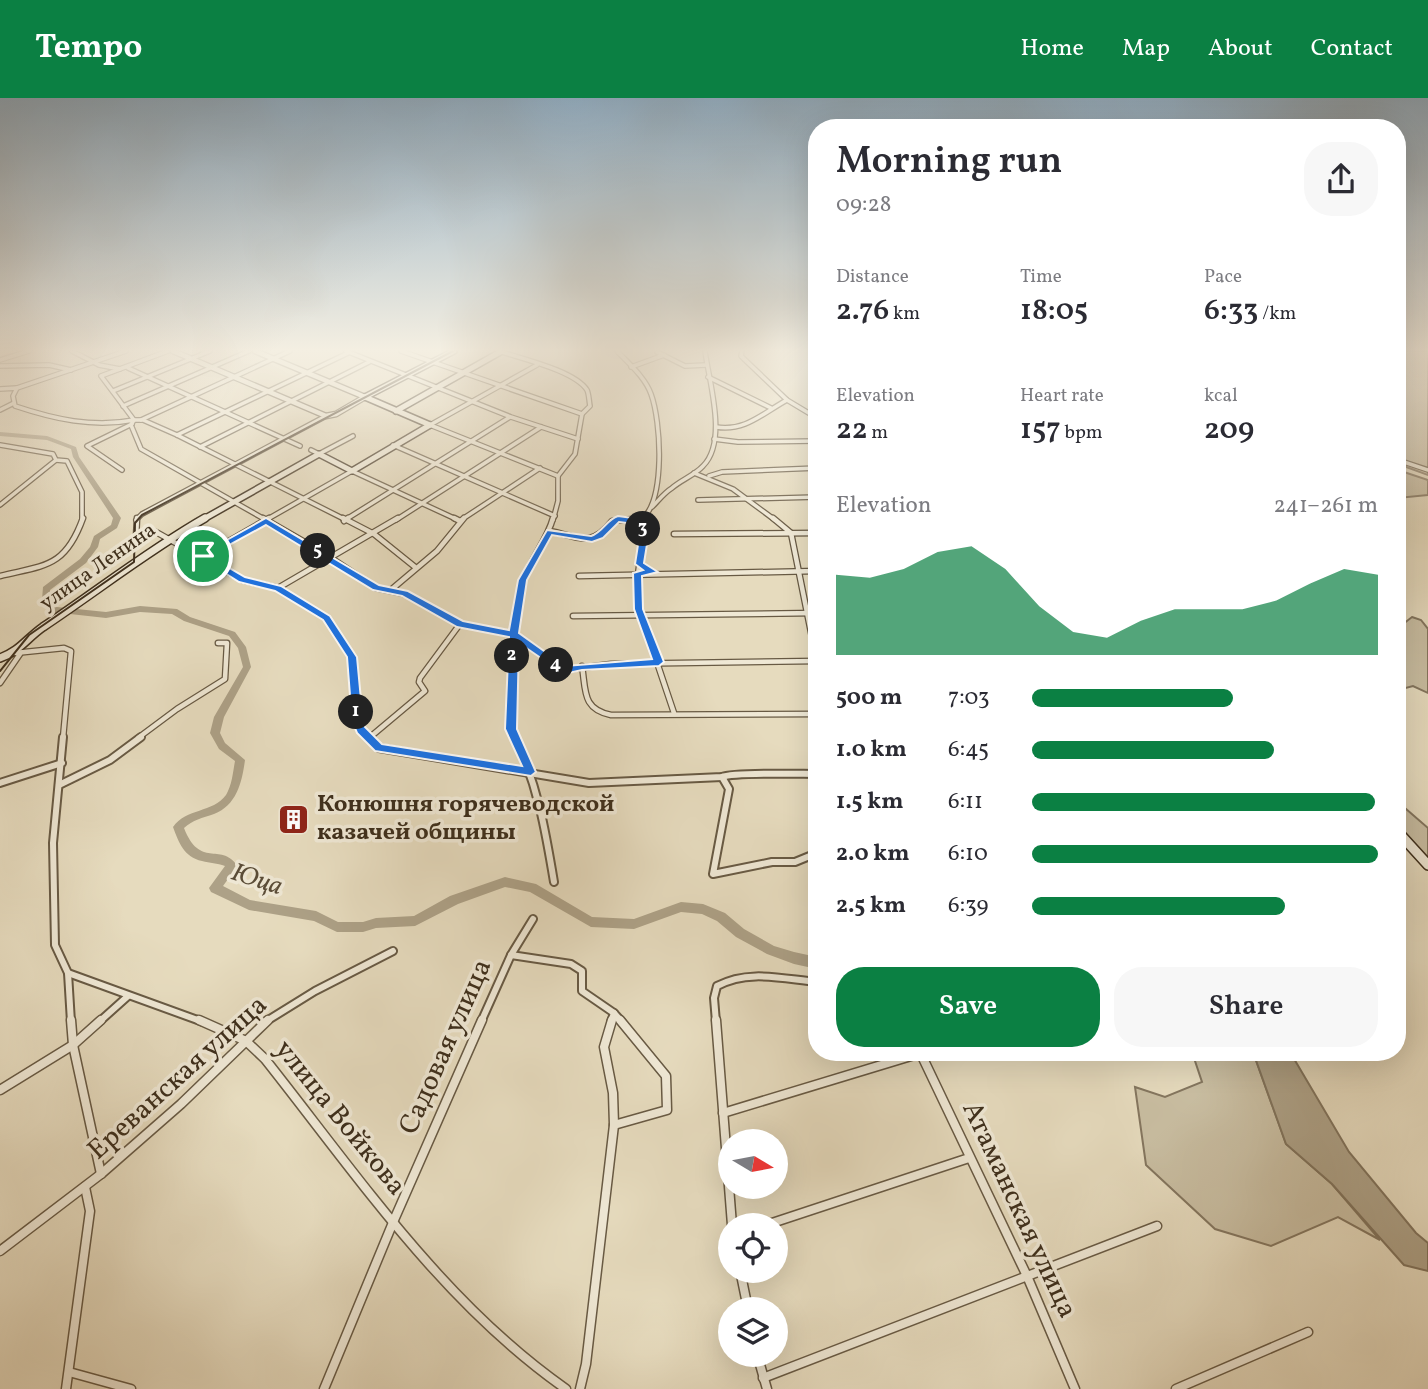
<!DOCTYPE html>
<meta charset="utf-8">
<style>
body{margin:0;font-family:Vollkorn,serif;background:#f7f7f7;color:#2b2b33;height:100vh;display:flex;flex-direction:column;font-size:26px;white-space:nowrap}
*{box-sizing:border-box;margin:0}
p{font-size:23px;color:#7c7c81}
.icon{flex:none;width:38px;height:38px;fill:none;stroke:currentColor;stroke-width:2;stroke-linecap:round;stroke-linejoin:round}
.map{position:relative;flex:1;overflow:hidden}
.sheet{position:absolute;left:808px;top:21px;width:598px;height:942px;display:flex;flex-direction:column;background:#fff;border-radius:28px;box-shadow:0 7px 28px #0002}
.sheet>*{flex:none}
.needle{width:46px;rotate:100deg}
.fabs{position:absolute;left:718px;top:1031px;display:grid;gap:14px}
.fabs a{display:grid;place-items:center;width:70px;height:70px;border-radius:50%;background:#fff;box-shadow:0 7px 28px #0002;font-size:35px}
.pin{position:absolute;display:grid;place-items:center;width:60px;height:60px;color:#fff;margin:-30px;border:4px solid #fff;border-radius:50%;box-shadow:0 2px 7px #0007}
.km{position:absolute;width:35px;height:35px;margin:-18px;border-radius:50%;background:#222;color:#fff;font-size:19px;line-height:35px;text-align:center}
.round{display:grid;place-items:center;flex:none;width:74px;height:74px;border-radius:28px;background:#f7f7f7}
.headline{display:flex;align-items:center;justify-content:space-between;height:119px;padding:0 28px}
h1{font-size:38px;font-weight:600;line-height:52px}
.stats{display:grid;grid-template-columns:repeat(3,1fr);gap:10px;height:119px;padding:7px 28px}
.stats div{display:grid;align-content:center}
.stats b{font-size:30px;font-weight:600}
.stats small{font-size:19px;font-weight:400}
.stats p{font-size:19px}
.chart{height:196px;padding:14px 28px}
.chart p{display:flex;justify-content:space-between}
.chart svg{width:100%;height:126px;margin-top:7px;fill:#0b8043;opacity:.7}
.primary-button{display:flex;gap:14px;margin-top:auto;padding:14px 28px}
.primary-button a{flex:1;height:80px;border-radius:28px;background:#0b8043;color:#fff;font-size:28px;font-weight:600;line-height:80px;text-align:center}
.primary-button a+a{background:#f7f7f7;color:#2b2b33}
ul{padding:0 28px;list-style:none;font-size:23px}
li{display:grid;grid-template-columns:112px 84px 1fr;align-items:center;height:52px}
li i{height:18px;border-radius:9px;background:#0b8043}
header{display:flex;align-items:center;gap:42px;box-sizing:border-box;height:98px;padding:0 35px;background:#0b8043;color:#fff}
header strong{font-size:33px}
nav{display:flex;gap:38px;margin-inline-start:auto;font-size:24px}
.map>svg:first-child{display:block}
.green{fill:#c9bea2;stroke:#84765f;stroke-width:2}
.water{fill:#ada187;stroke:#81735c;stroke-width:2}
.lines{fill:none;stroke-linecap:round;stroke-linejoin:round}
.river{fill:#ada187;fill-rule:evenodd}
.minor-far3-casing{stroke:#685a44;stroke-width:6}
.minor-far2-casing{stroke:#685a44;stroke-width:7}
.minor-far1-casing{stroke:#685a44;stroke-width:10}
.minor-casing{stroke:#685a44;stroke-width:11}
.tertiary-casing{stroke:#685a44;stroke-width:7}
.secondary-far2-casing{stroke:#3e2f1c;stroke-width:8}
.secondary-far1-casing{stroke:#3e2f1c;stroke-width:10}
.secondary-casing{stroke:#3e2f1c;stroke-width:12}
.minor-far3{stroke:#efe8d5;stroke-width:3.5}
.minor-far2{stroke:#efe8d5;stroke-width:4.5}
.minor-far1{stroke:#efe8d5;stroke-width:6}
.minor{stroke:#efe8d5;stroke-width:8}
.tertiary{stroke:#efe8d5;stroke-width:4.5}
.secondary-far2{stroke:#efe8d5;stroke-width:5}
.secondary-far1{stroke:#efe8d5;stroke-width:7}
.secondary{stroke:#efe8d5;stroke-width:9}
.tram{stroke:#3e2f1c;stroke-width:2}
.route{fill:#1a73e8;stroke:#fff;stroke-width:2;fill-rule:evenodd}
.labels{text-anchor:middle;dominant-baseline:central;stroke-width:7;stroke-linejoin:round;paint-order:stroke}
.far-street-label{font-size:21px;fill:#3e2f1c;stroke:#efe8d5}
.poi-label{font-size:24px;font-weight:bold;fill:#3e2f1c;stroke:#efe8d5;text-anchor:start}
.water-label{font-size:26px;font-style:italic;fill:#5a4c37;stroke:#efe8d5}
.near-street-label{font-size:28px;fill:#3e2f1c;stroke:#efe8d5}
</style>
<header>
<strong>Tempo</strong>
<nav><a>Home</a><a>Map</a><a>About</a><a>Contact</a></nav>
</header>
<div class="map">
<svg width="1428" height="1291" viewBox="0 0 1428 1291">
<rect width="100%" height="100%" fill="#e6dbbe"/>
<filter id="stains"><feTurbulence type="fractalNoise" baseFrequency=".00286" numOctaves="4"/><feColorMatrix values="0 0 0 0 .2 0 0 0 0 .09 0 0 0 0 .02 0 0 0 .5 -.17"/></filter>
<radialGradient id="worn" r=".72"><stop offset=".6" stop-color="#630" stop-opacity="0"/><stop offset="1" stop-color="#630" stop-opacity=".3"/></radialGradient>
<!-- green -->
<g class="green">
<path d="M1398 253H1428V377L1398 366V353L1404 350 1398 344Z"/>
<path d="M1398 372 1428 382V397L1398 400Z"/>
<path d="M1412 519 1421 522 1428 531V595L1413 588 1398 592V530Z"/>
<path d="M1398 704 1428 730V762L1398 729Z"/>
<path d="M1192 954H1253L1286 1046 1332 1086 1380 1142 1338 1119 1271 1148 1215 1131 1146 1067 1135 989 1165 999 1202 984Z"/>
</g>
<!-- water -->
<path class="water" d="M1253 954H1290L1349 1054 1416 1135 1428 1145V1173L1404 1167 1332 1086 1286 1046Z"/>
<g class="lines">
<!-- river -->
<path class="river" d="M0 334 47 338 76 349 79 359 121 420 117 430 100 441 98 449 86 465 50 492V501L57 509 106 514 140 508 177 511 190 519 235 534 246 549 251 569 224 619 220 635 225 645 245 662C242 684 237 707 214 716 202 720 193 722 184 730 200 771 220 744 237 767L236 770 223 788 250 802 316 813 338 824H363L376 820 414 818 450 798 505 779 536 786 592 819 634 821 681 804 703 806 725 815 744 831 774 848 794 854 817 859V871L794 866 767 856 736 839 717 823 702 816 681 814 634 831 591 829 530 794 505 789 458 806 415 828 376 830 363 834H337L314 823 249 812 211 794 209 790 225 768C217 765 210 765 202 763 184 759 179 745 173 729 186 710 213 715 226 697 232 687 233 674 235 663L219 651 210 635 214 619 243 569 238 550 229 538 184 523 172 516 140 514 106 520 52 514 42 502 43 489 80 461 90 449 94 438 111 427 113 420 73 359 71 351 47 342 0 338Z"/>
<defs>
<g id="minor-far3">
<path d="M72 253 99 267 120 271"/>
<path d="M168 253 101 278 134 322H143L177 337 346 422"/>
<path d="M346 253 511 319 578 341"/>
<path d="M401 253 582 316"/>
<path d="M617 253C629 266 645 279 651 296 661 323 666 403 641 422"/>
<path d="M742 253 741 258 787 302 817 320"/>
<path d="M502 254C523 261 575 273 587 292 589 296 589 303 590 308L582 316 575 356 558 378V403L553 422"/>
<path d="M657 254 685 268 706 267"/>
<path d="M0 262 29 253"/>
<path d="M0 268 49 267 71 272"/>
<path d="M631 269 664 257"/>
<path d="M128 270 300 348"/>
<path d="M708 279 771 310"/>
<path d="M17 290 126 253"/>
<path d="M0 291 17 290 13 298 15 308C54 321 93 330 134 322L131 327 141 351 266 422"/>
<path d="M113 293 210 253"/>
<path d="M123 308 249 253"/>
<path d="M0 312 14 305"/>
<path d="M141 322 290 253"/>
<path d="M430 327 558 378"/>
<path d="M430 327 537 267"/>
<path d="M716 329C745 334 763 315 787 302"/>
<path d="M177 337 348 255"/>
<path d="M714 341 738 344 817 343"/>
<path d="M0 347 53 356 56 362 67 363 82 394V422"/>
<path d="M393 347 555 418"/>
<path d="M200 349 369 264"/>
<path d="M311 352 319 356 353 338"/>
<path d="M1398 362 1428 372"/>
<path d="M122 372 87 348 132 326"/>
<path d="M694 375 733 391 775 422"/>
<path d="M709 378 722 374 817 370"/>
<path d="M698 402 817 399"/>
<path d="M0 407 56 362"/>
<path d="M652 409C658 403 664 395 672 390 681 382 695 377 703 368 728 343 709 284 705 253"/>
<path d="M136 422 142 416 326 318"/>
<path d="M266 422 352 373 458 422"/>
<path d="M345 422 510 319"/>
<path d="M396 422 541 329"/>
<path d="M461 422 540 370"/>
</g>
<g id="minor-far2">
<path d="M137 420 136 440 156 434 242 482 278 490 327 520 352 559 357 623 369 640"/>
<path d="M263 420 322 454 376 490 405 496 460 526 514 536 564 572 611 566 817 563"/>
<path d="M343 420 374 436 415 469"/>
<path d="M454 420 460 423"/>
<path d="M773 420 791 435 817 564"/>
<path d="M344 423 348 420"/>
<path d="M637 423 644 434 637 483 639 511 674 615"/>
<path d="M550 433C580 439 591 450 612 423L644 420"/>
<path d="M674 436 817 435"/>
<path d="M203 458 269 420"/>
<path d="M0 478C45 467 65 470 83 420"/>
<path d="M579 478 817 473"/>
<path d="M278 490 398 420"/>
<path d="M392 491 437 453 464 420"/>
<path d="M573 518 817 515"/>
<path d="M15 555 64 550 71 553 63 640"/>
<path d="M582 568C586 593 582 611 611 617L817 616"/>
<path d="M0 585 20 556"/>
<path d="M138 640 177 611 225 581 227 545H218"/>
<path d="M369 640 425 593 419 584 420 580 460 526"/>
<path d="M515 640 511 631C513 583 510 531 523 484 529 462 547 443 553 420"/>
</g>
<g id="minor-far1">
<path d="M63 639 53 745 55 847 68 875 203 924"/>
<path d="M368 639 379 650 589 685 722 679C733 674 799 676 817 676"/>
<path d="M515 639C538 689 545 730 554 784"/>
<path d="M722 679 729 691 713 776 772 764H795L817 755"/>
<path d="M0 685 62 665"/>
<path d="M59 687 110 662 141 639"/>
<path d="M511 857 571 866 582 873V893L614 915 611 924"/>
<path d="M68 875 71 924"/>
<path d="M614 915 622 924"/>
<path d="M99 924 128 898"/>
<path d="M265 924 315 893 393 853"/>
<path d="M481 924 511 857 533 821"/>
<path d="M716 924 714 900 717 888C749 871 783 881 817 884"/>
</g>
<g id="minor">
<path d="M71 922 73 947 101 1076"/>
<path d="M199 922 246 943 265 961C357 1077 443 1205 566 1291"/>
<path d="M716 922 732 1127"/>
<path d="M920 954 1027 1178 1075 1291"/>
<path d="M0 992 73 947 101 922"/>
<path d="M723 1015 921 955"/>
<path d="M614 1027 667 1012 666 978 620 922"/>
<path d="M766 1127 969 1060"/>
<path d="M0 1153 101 1076 181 1006 268 922"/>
<path d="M740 1172 748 1211"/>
<path d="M757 1256 767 1291"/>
<path d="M69 1274 131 1291"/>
<path d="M763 1280 1157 1128"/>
<path d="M66 1291 90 1113 85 1089"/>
<path d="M324 1291 394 1122 482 922"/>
<path d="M580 1291 586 1266 614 1027 613 995 604 949 612 922"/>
<path d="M1176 1291 1308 1234"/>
</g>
<g id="tertiary">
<path d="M173 253 326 318 336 316 365 299"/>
<path d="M255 253 365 299"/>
</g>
<g id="secondary-far2">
<path d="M365 299 454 253"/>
<path d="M365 299 430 327"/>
<path d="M396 313 502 253"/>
<path d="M202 422 319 356 352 373 430 327"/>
</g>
<path id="secondary-far1" d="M0 560C20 553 26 541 43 529 97 493 149 452 205 420"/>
<path id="secondary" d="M1398 734 1428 767"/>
</defs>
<!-- minor-far3 casing -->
<use href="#minor-far3" class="minor-far3-casing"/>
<!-- minor-far2 casing -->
<use href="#minor-far2" class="minor-far2-casing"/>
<!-- minor-far1 casing -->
<use href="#minor-far1" class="minor-far1-casing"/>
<!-- minor casing -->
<use href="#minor" class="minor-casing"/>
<!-- tertiary casing -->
<use href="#tertiary" class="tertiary-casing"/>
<!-- secondary-far2 casing -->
<use href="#secondary-far2" class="secondary-far2-casing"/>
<!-- secondary-far1 casing -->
<use href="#secondary-far1" class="secondary-far1-casing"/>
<!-- secondary casing -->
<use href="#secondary" class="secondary-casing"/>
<!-- minor-far3 -->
<use href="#minor-far3" class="minor-far3"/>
<!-- minor-far2 -->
<use href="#minor-far2" class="minor-far2"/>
<!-- minor-far1 -->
<use href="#minor-far1" class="minor-far1"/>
<!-- minor -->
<use href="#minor" class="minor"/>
<!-- tertiary -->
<use href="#tertiary" class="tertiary"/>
<!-- secondary-far2 -->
<use href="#secondary-far2" class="secondary-far2"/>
<!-- secondary-far1 -->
<use href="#secondary-far1" class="secondary-far1"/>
<!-- secondary -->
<use href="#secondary" class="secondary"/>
<!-- tram -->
<path class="tram" d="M0 573 29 537 134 464 135 425 142 417 453 253"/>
</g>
<!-- sky -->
<linearGradient id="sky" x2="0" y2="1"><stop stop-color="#90acc1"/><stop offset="0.58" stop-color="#f4efe2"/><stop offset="1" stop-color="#f4efe2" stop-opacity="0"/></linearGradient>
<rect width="1428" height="434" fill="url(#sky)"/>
<!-- route -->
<path class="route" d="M618 418 640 421 649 434 644 465 658 474 642 478 643 511 664 564 659 568 582 572 564 576 519 545 517 631 536 674 531 678 375 653 357 635 352 623 347 559 323 522 275 493 239 484 198 458 266 420 379 487 408 493 463 523 509 532 518 482 547 432 591 438C603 434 606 422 618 418ZM619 424 634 426 640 434 635 466 643 472 633 475 634 511 652 561 565 568 519 535 527 482 552 437 592 444 603 440ZM266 427 373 492 402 498 457 529 509 539 505 631 522 668 382 646 365 629 363 623 357 559 330 518 281 488 245 479 209 458Z"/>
<!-- icons -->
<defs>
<symbol id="building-square" viewBox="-11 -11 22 22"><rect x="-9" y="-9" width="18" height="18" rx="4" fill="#8f2418" stroke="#efe8d5"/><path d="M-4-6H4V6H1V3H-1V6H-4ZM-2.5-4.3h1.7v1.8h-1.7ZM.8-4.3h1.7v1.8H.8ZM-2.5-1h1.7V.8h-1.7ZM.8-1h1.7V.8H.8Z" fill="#fff"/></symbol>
</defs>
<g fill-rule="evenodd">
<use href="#building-square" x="276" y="704" width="35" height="35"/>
</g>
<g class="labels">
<!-- far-street labels -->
<g class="far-street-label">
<text transform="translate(98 469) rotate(-35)">улица Ленина</text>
</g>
<!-- poi labels -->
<g class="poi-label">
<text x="317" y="707">Конюшня горячеводской<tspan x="317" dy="28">казачей общины</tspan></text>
</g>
<!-- water labels -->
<g class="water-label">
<text transform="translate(257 782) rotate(18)">Юца</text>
</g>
<!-- near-street labels -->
<g class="near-street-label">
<text transform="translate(446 949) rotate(-66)">Садовая улица</text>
<text transform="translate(178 980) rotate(-42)">Ереванская улица</text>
<text transform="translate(340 1020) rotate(51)">улица Войкова</text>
<text transform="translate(1019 1112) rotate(65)">Атаманская улица</text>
</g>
</g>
<rect width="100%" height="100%" filter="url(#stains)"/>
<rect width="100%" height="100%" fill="url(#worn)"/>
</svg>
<div class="fabs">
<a><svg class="needle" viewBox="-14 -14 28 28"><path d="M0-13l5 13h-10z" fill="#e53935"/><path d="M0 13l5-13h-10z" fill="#7c7c81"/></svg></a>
<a><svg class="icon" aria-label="locate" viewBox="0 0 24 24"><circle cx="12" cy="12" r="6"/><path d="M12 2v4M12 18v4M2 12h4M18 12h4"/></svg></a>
<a><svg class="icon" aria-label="layers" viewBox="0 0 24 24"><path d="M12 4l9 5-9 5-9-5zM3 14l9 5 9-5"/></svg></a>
</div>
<div class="pin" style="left:203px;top:458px;background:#1e9e55"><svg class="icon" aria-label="arrive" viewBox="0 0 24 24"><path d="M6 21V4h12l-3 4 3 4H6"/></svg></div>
<b class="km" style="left:356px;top:614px">1</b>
<b class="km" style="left:512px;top:558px">2</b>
<b class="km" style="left:643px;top:431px">3</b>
<b class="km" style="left:556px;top:567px">4</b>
<b class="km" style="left:318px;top:453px">5</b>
<section class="sheet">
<div class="headline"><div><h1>Morning run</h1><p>09:28</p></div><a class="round"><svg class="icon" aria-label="share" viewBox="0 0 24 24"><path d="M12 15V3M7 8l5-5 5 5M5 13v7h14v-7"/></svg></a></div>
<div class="stats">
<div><p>Distance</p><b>2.76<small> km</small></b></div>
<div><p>Time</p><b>18:05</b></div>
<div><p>Pace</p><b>6:33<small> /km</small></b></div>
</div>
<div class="stats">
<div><p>Elevation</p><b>22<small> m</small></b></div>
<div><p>Heart rate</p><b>157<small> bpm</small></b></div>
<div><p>kcal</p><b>209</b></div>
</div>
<div class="chart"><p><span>Elevation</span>241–261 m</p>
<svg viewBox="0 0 160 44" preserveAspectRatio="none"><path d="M0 44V16L10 17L20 14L30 8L40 6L50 14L60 27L70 36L80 38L90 32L100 28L110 28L120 28L130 25L140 19L150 14L160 16V44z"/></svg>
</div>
<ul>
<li><b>500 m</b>7:03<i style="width:58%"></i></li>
<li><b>1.0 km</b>6:45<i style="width:70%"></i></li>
<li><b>1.5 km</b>6:11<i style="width:99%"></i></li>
<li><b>2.0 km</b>6:10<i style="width:100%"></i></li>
<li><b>2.5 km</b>6:39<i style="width:73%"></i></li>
</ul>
<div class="primary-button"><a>Save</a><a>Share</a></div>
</section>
</div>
